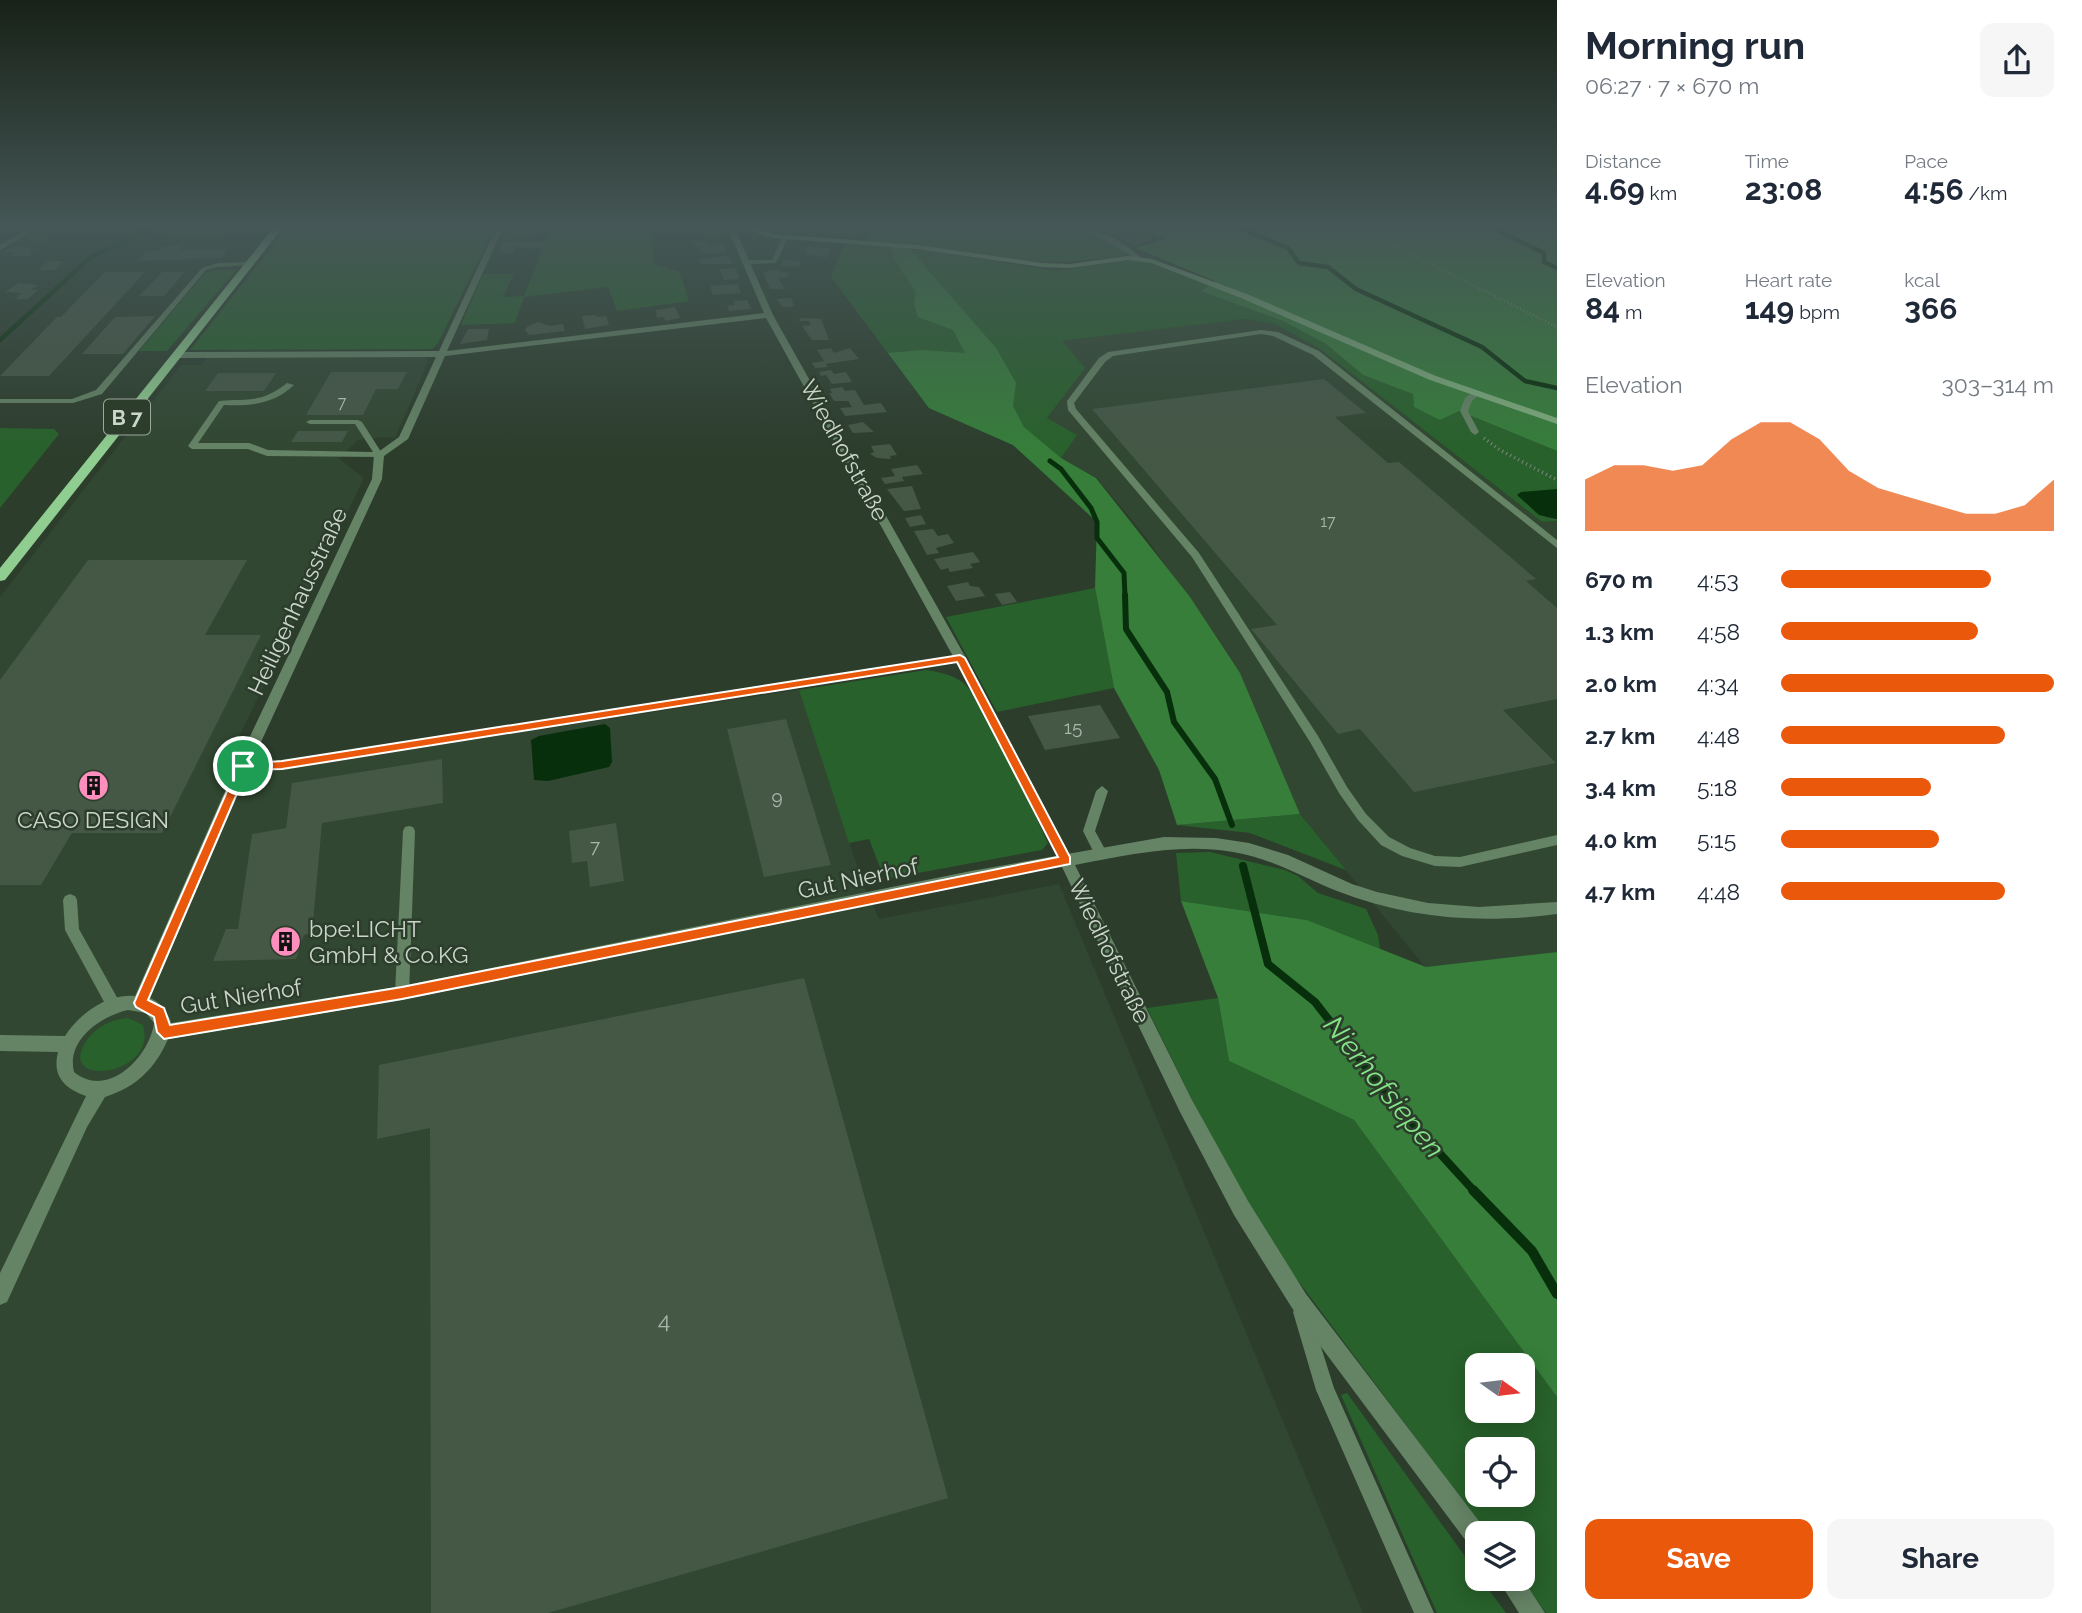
<!DOCTYPE html>
<meta charset="utf-8">
<style>
body{margin:0;font-family:Raleway,sans-serif;background:#f6f6f7;color:#1f2937;height:100vh;display:flex;flex-direction:column;font-size:26px;white-space:nowrap}
*{box-sizing:border-box;margin:0}
p{font-size:23px;color:#747a83}
.icon{flex:none;width:38px;height:38px;fill:none;stroke:currentColor;stroke-width:2;stroke-linecap:round;stroke-linejoin:round}
.map{position:relative;flex:1;overflow:hidden}
.sheet{display:flex;flex-direction:column;background:#fff;width:525px}
.sheet>*{flex:none}
.needle{width:46px;rotate:104deg}
.tools{position:absolute;left:1465px;top:1353px;display:grid;gap:14px}
.tools a{display:grid;place-items:center;width:70px;height:70px;border-radius:14px;background:#fff;box-shadow:0 4px 18px #0003;font-size:35px}
.pin{position:absolute;display:grid;place-items:center;width:60px;height:60px;color:#fff;margin:-30px;border:4px solid #fff;border-radius:50%;box-shadow:0 2px 7px #0007}
.round{display:grid;place-items:center;flex:none;width:74px;height:74px;border-radius:14px;background:#f6f6f7}
.summary{display:flex;align-items:center;justify-content:space-between;height:119px;padding:0 28px}
h1{font-size:38px;font-weight:700;line-height:52px}
.stats{display:grid;grid-template-columns:repeat(3,1fr);gap:10px;height:119px;padding:7px 28px}
.stats div{display:grid;align-content:center}
.stats b{font-size:30px;font-weight:700}
.stats small{font-size:19px;font-weight:400}
.stats p{font-size:19px}
.chart{height:196px;padding:14px 28px}
.chart p{display:flex;justify-content:space-between}
.chart svg{width:100%;height:126px;margin-top:7px;fill:#ea580c;opacity:.7}
.cta{display:flex;gap:14px;margin-top:auto;padding:14px 28px}
.cta a{flex:1;height:80px;border-radius:14px;background:#ea580c;color:#fff;font-size:28px;font-weight:700;line-height:80px;text-align:center}
.cta a+a{background:#f6f6f7;color:#1f2937}
ul{padding:0 28px;list-style:none;font-size:23px}
li{display:grid;grid-template-columns:112px 84px 1fr;align-items:center;height:52px}
li i{height:18px;border-radius:9px;background:#ea580c}
main{display:flex;flex:1;min-height:0}
.map>svg:first-child{display:block}
.built{fill:#314731}
.green{fill:#28612b;fill-rule:evenodd}
.forest{fill:#367e3a}
.water{fill:#082f0b}
.lines{fill:none;stroke-linecap:round;stroke-linejoin:round}
.stream-far4{stroke:#082f0b;stroke-width:4.5}
.stream-far3{stroke:#082f0b;stroke-width:5}
.stream-far2{stroke:#082f0b;stroke-width:6}
.stream-far1{stroke:#082f0b;stroke-width:8}
.stream{stroke:#082f0b;stroke-width:10}
.building{fill:#455745}
.path-far2{stroke:#7d8b7d;stroke-width:2.5;stroke-dasharray:1 2.5;stroke-linecap:butt}
.path-far1{stroke:#7d8b7d;stroke-width:3.5;stroke-dasharray:1 3.5;stroke-linecap:butt}
.path{stroke:#7d8b7d;stroke-width:4.5;stroke-dasharray:2 5;stroke-linecap:butt}
.lane{fill:#658365;fill-rule:evenodd}
.street{fill:#658365;fill-rule:evenodd}
.secondary{fill:#7ead7d;fill-rule:evenodd}
.primary{fill:#90cd90;fill-rule:evenodd}
.route{fill:#ea580c;stroke:#fff;stroke-width:2;fill-rule:evenodd}
.labels{text-anchor:middle;dominant-baseline:central;stroke-width:5;stroke-linejoin:round;paint-order:stroke}
.far-number-label{font-size:16px;fill:#aab6aa}
.number-label{font-size:19px;fill:#aab6aa}
.shield{fill:#2c3d2c;stroke:#9ba89b;stroke-width:2}
.shield-label{font-size:21px;font-weight:bold;fill:#cbd6cb}
.street-label{font-size:23px;fill:#cbd6cb;stroke:#2c3d2c}
.poi-label{font-size:23px;fill:#cbd6cb;stroke:#2c3d2c}
.near-number-label{font-size:23px;fill:#aab6aa}
.near-water-label{font-size:28px;font-style:italic;fill:#84e386;stroke:#2c3d2c}
</style>
<main>
<div class="map">
<svg width="1557" height="1613" viewBox="0 0 1557 1613">
<rect width="100%" height="100%" fill="#2c3d2c"/>
<!-- built -->
<g class="built">
<path d="M1243 319 1275 324 1320 349 1542 522 1557 521V952L1426 968 1300 814 1240 673 1145 536 1097 478 1061 458 1076 435 1047 418 1085 368 1061 341Z"/>
<path d="M207 358 422 357 427 358 428 362 395 438 383 437 358 440 339 459 364 478 219 778 799 690 863 884 879 919 1059 884 1363 1613H0V597L181 365H201Z"/>
</g>
<!-- green -->
<g class="green">
<path d="M289 226H495L438 343 432 349 190 350Z"/>
<path d="M551 226H651L654 264 680 272 689 301 617 311 608 287 524 297 515 323 461 325 483 274H514L503 297 524 296Z"/>
<path d="M870 226H1078L1129 253C1119 258 1107 258 1097 259 1021 270 944 247 867 241Z"/>
<path d="M844 244 931 251 1056 271 1124 260 1143 261 1209 285 1202 290 1283 321 1326 344 1363 375 1459 411 1557 451V489L1545 517 1557 519V521L1542 522 1320 349 1275 324 1244 319 1062 341 1085 368 1047 418 1077 435 1061 458 1030 460 1013 445 929 408 831 277Z"/>
<path d="M217 270H236L167 351H139L206 272Z"/>
<path d="M0 428 54 429 59 434 0 508Z"/>
<path d="M1095 588 1114 688 997 712 946 617Z"/>
<path d="M926 670C938 672 951 674 962 682 986 700 1032 810 1048 843L1042 850 891 878 881 870 869 839 849 843 799 690Z"/>
<path d="M1300 814 1346 870 1250 833 1177 825Z"/>
<path d="M1210 852 1285 870 1298 876 1318 893 1366 909 1378 935 1380 949 1307 920 1181 901 1176 853Z"/>
<path d="M1218 998 1229 1061 1354 1120 1557 1397V1613H1546L1521 1579 1522 1533H1487L1290 1270 1259 1223 1194 1104 1147 1008ZM1477 1365H1522V1410H1477ZM1477 1449H1522V1494H1477Z"/>
<path d="M128 1018 143 1025C159 1077 53 1089 87 1040 97 1026 112 1019 128 1018Z"/>
<path d="M1347 1393 1477 1573V1578L1481 1579 1506 1613H1437L1341 1395Z"/>
</g>
<!-- forest -->
<g class="forest">
<path d="M1135 226H1557V451L1459 411 1440 420 1414 407 1413 394 1363 375 1326 344 1283 321 1201 291 1215 281 1136 248 1165 239Z"/>
<path d="M889 246 909 248 996 348 1016 383 1013 406 1024 427 1061 458 1096 478 1190 597 1240 673 1300 814 1177 825 1159 770 1114 688 1095 588 1097 522 1013 445 929 408 888 353 923 350 965 353 953 330 918 317 914 304 916 292 895 260Z"/>
<path d="M1181 901 1307 920 1426 967 1557 952V1397L1354 1120 1229 1061 1218 998Z"/>
</g>
<!-- water -->
<g class="water">
<path d="M1557 489V519L1539 515 1517 495 1521 492Z"/>
<path d="M605 724 610 728 612 762 609 767 548 781 534 780 531 740 539 736Z"/>
</g>
<g class="lines">
<!-- stream-far4 -->
<g class="stream-far4">
<path d="M1224 226 1237 227 1288 248 1299 263 1328 267 1356 289 1482 347 1525 381 1557 388"/>
<path d="M1489 226 1544 253V262L1557 268"/>
<path d="M0 340 91 257 157 226"/>
</g>
<!-- stream-far3 -->
<path class="stream-far3" d="M1050 461 1061 469 1091 508 1097 522V538L1124 573 1125 597"/>
<!-- stream-far2 -->
<path class="stream-far2" d="M1125 595 1126 629 1167 692 1174 722 1215 779 1232 825"/>
<!-- stream-far1 -->
<path class="stream-far1" d="M1243 866 1268 964 1315 1002 1392 1101 1475 1192"/>
<!-- stream -->
<path class="stream" d="M1473 1190 1532 1251 1557 1294"/>
</g>
<!-- building -->
<g class="building">
<path d="M834 226 853 227 859 228 857 234H846L832 232Z"/>
<path d="M175 228 212 230 231 228 223 237H167Z"/>
<path d="M515 228 527 227 532 230 530 237 507 240Z"/>
<path d="M719 231 720 239H708L702 232Z"/>
<path d="M33 233H53L41 242 24 239Z"/>
<path d="M1139 233 1152 240 1134 245 1120 238Z"/>
<path d="M706 241 707 245 724 244 727 252 701 254 698 246H695L693 242Z"/>
<path d="M503 242H545L542 249 515 247 513 253H501L502 250H499Z"/>
<path d="M183 245 179 250 228 249 221 258 137 261 146 251H159L164 246Z"/>
<path d="M14 246 36 248 28 252 33 253 29 256H10L14 253 3 252Z"/>
<path d="M807 246 826 248H831L827 258 805 254Z"/>
<path d="M729 256 733 264H701L699 259Z"/>
<path d="M783 260 801 261 799 267 781 266Z"/>
<path d="M48 261H64L55 270H38Z"/>
<path d="M735 268 740 279 724 280 719 269Z"/>
<path d="M775 270 788 273 789 277 778 278 785 289H770L763 272Z"/>
<path d="M105 272H145L49 376H0L57 317H61Z"/>
<path d="M162 272H185L164 296H139Z"/>
<path d="M19 283 38 285 30 290H38L28 299H15L21 293 5 292Z"/>
<path d="M737 284 741 293 713 295 710 286Z"/>
<path d="M791 298 794 306 783 307 776 299Z"/>
<path d="M747 300 751 309 729 311 727 306 735 305 733 301Z"/>
<path d="M675 307 680 318 666 321 663 317 657 318 656 310Z"/>
<path d="M596 315 597 317 606 316 609 325 585 329 582 316Z"/>
<path d="M155 316 123 354H82L115 317Z"/>
<path d="M800 318 821 319 829 340H812L802 326 811 325 809 321H799Z"/>
<path d="M538 322 550 326 563 324 565 331 529 335 525 330 527 327Z"/>
<path d="M468 329H489L487 340 460 344Z"/>
<path d="M831 348 834 353 850 348 859 359 826 364 828 367 815 368 812 363 824 361 817 350Z"/>
<path d="M831 370 834 374 846 372 852 382 832 384 826 375 821 376 819 372Z"/>
<path d="M331 372H407L398 389H376L363 415H306Z"/>
<path d="M218 373H276L264 391H205Z"/>
<path d="M1324 379 1366 413 1335 417 1388 463 1399 462 1536 579 1526 581 1557 608V699L1503 710 1556 763 1414 792 1360 729 1338 734 1251 629 1277 625 1092 409Z"/>
<path d="M842 387 845 391 855 390 864 405 881 403 887 412 845 416 840 408 852 407 848 401H834L829 393H832L830 389Z"/>
<path d="M863 422 874 432 853 433 848 425Z"/>
<path d="M298 431H348L342 442H291Z"/>
<path d="M890 444 897 455 890 456 891 459 877 458 870 454 874 452 871 446Z"/>
<path d="M917 465 923 474 902 477 904 481 885 484 881 478 895 476 891 469Z"/>
<path d="M912 486 921 509 904 511 887 489Z"/>
<path d="M921 515 926 524 910 527 905 518Z"/>
<path d="M933 529 938 536 948 534 954 543 936 548 939 553 927 555 914 531Z"/>
<path d="M973 552 980 562 970 564 973 568 950 572 948 568 941 570 934 559Z"/>
<path d="M88 560H247L205 635H261L162 833H72L41 885H0V680Z"/>
<path d="M968 582 970 586 979 587 985 596 956 601 947 586Z"/>
<path d="M1010 592 1017 602 1002 605 995 594Z"/>
<path d="M1100 705 1120 738 1045 750 1028 716Z"/>
<path d="M786 719 831 865 764 877 727 729Z"/>
<path d="M442 759 443 803 322 823 312 933 304 935 296 959 213 961 226 929H238L252 834 286 828 292 783Z"/>
<path d="M616 823 624 881 590 887 587 861 572 863 569 831Z"/>
<path d="M804 978 948 1498 548 1613H431L430 1128 377 1139 379 1065Z"/>
</g>
<g class="lines">
<!-- path-far2 -->
<path class="path-far2" d="M1354 226 1557 327"/>
<!-- path-far1 -->
<path class="path-far1" d="M1484 438 1500 450 1557 480"/>
<!-- path -->
<g class="path">
<path d="M965 667 1058 846"/>
<path d="M262 766 945 661"/>
</g>
<!-- lane -->
<g class="lane">
<path d="M785 236 788 238 776 263 747 264 744 262 747 260H772L782 238Z"/>
<path d="M248 262 251 264 250 265 218 267 206 270 102 394 73 403H0V399H72L96 390 202 268 218 263Z"/>
<path d="M1261 330 1278 332 1319 351 1557 540V548L1313 355 1273 336 1261 334 1113 356 1105 362 1074 403 1076 409 1199 553 1318 736 1347 787 1366 814 1389 837 1410 848 1435 856 1460 857 1557 835V845L1460 867 1435 866 1402 856 1381 845 1358 820 1339 793 1310 742 1192 557 1068 410 1067 401 1099 358 1108 352Z"/>
<path d="M287 383 294 385C274 404 251 406 224 405L198 443H249L268 450 373 452 355 424H310L306 422 310 420H358L362 422 383 455 382 457 267 456 248 449H192L188 446 219 401C249 398 260 404 287 383Z"/>
<path d="M1474 391 1481 393 1472 401 1468 411 1479 432 1475 435 1471 432 1460 411 1465 398Z"/>
<path d="M1102 786 1108 791 1095 831 1107 853 1106 857H1096L1083 831 1096 791Z"/>
<path d="M409 826 413 827 415 831 409 993 407 998 402 999 397 998 395 993 403 831 405 827Z"/>
<path d="M70 894 75 896 77 900 79 929 119 1001 121 1006 119 1011 114 1012 109 1011 65 930 63 900 65 896Z"/>
<path d="M1302 1303 1308 1306 1334 1388 1434 1613H1414L1316 1390 1293 1312 1296 1306Z"/>
</g>
<!-- street -->
<g class="street">
<path d="M33 226H42L0 250V245Z"/>
<path d="M497 226H504L447 351 764 313 728 229 731 226H738L736 229 738 235 773 315 966 658 960 662 954 658 766 318 445 356 408 439 384 456 382 479 250 766 150 998C160 1002 169 1013 171 1023L402 986 971 871 1164 837 1216 838 1249 843 1288 855 1352 884 1377 892 1428 903 1479 907 1557 902V914C1481 924 1409 919 1337 891 1302 877 1271 858 1233 852 1179 843 1128 855 1075 865L1192 1100 1248 1201 1306 1294 1485 1529 1487 1533H1477V1548L1469 1545 1292 1308 1234 1215 1180 1112 1062 867 971 883 402 1000 168 1039C155 1069 136 1087 105 1097L87 1127 7 1302 0 1305V1273L86 1096C64 1088 52 1076 58 1052L0 1051V1035L65 1036C79 1014 107 993 135 996L236 766 372 479 374 455 399 437 436 357 176 358 172 355 176 352 439 351ZM128 1010 146 1013 154 1023C150 1056 108 1100 74 1072 66 1040 101 1016 128 1010Z"/>
<path d="M1077 226C1095 225 1129 245 1141 258L1134 260 1126 252Z"/>
<path d="M1497 1578H1522L1545 1613H1519Z"/>
</g>
<!-- secondary -->
<path class="secondary" d="M735 226H746L774 234 917 245 1042 263 1070 264 1128 256 1152 259 1247 294 1436 376 1557 418V424L1430 380 1241 298 1151 263 1128 260 1070 268 1042 267 917 249 773 238Z"/>
<!-- primary -->
<path class="primary" d="M275 226H284L5 580 0 581V568Z"/>
</g>
<!-- sky -->
<linearGradient id="sky" x2="0" y2="1"><stop stop-color="#182218"/><stop offset="0.5" stop-color="#455756"/><stop offset="1" stop-color="#455756" stop-opacity="0"/></linearGradient>
<rect width="1557" height="452" fill="url(#sky)"/>
<!-- route -->
<path class="route" d="M960 655 965 658 1070 857V864L402 999 164 1039 157 1032 154 1017 136 1007 134 1003 239 764 282 761ZM957 662 1058 857 402 987 170 1025 164 1008 148 1000 247 770 282 769Z"/>
<!-- icons -->
<defs>
<symbol id="building-disc" viewBox="-11 -11 22 22"><circle r="9.5" fill="#fe8ebd" stroke="#2c3d2c"/><path d="M-4-6H4V6H1V3H-1V6H-4ZM-2.5-4.3h1.7v1.8h-1.7ZM.8-4.3h1.7v1.8H.8ZM-2.5-1h1.7V.8h-1.7ZM.8-1h1.7V.8H.8Z" fill="#111"/></symbol>
</defs>
<g fill-rule="evenodd">
<use href="#building-disc" x="76" y="768" width="35" height="35"/>
<use href="#building-disc" x="268" y="924" width="35" height="35"/>
</g>
<g class="labels">
<!-- far-number labels -->
<g class="far-number-label">
<text x="342" y="402">7</text>
<text x="1328" y="521">17</text>
</g>
<!-- number labels -->
<g class="number-label">
<text x="1073" y="727">15</text>
<text x="777" y="797">9</text>
<text x="595" y="846">7</text>
</g>
<!-- shield labels -->
<rect class="shield" x="104" y="399.5" width="46" height="35" rx="5"/>
<g class="shield-label">
<text x="127" y="417">B 7</text>
</g>
<!-- street labels -->
<g class="street-label">
<text transform="translate(845 450) rotate(61)">Wiedhofstraße</text>
<text transform="translate(297 601) rotate(-65)">Heiligenhausstraße</text>
<text transform="translate(858 878) rotate(-12)">Gut Nierhof</text>
<text transform="translate(1110 951) rotate(64)">Wiedhofstraße</text>
<text transform="translate(241 996) rotate(-9)">Gut Nierhof</text>
</g>
<!-- poi labels -->
<g class="poi-label">
<text x="93" y="819">CASO DESIGN</text>
<text x="309" y="928" text-anchor="start">bpe:LICHT<tspan x="309" dy="26">GmbH &amp; Co.KG</tspan></text>
</g>
<!-- near-number labels -->
<g class="near-number-label">
<text x="664" y="1319">4</text>
</g>
<!-- near-water labels -->
<g class="near-water-label">
<text transform="translate(1384 1087) rotate(51)">Nierhofsiepen</text>
</g>
</g>
</svg>
<div class="tools">
<a><svg class="needle" viewBox="-14 -14 28 28"><path d="M0-13l5 13h-10z" fill="#e53935"/><path d="M0 13l5-13h-10z" fill="#747a83"/></svg></a>
<a><svg class="icon" aria-label="locate" viewBox="0 0 24 24"><circle cx="12" cy="12" r="6"/><path d="M12 2v4M12 18v4M2 12h4M18 12h4"/></svg></a>
<a><svg class="icon" aria-label="layers" viewBox="0 0 24 24"><path d="M12 4l9 5-9 5-9-5zM3 14l9 5 9-5"/></svg></a>
</div>
<div class="pin" style="left:243px;top:766px;background:#1e9e55"><svg class="icon" aria-label="arrive" viewBox="0 0 24 24"><path d="M6 21V4h12l-3 4 3 4H6"/></svg></div>
</div>
<section class="sheet">
<div class="summary"><div><h1>Morning run</h1><p>06:27 · 7 × 670 m</p></div><a class="round"><svg class="icon" aria-label="share" viewBox="0 0 24 24"><path d="M12 15V3M7 8l5-5 5 5M5 13v7h14v-7"/></svg></a></div>
<div class="stats">
<div><p>Distance</p><b>4.69<small> km</small></b></div>
<div><p>Time</p><b>23:08</b></div>
<div><p>Pace</p><b>4:56<small> /km</small></b></div>
</div>
<div class="stats">
<div><p>Elevation</p><b>84<small> m</small></b></div>
<div><p>Heart rate</p><b>149<small> bpm</small></b></div>
<div><p>kcal</p><b>366</b></div>
</div>
<div class="chart"><p><span>Elevation</span>303–314 m</p>
<svg viewBox="0 0 160 44" preserveAspectRatio="none"><path d="M0 44V26L10 21L20 21L30 23L40 21L50 12L60 6L70 6L80 12L90 23L100 29L110 32L120 35L130 38L140 38L150 35L160 26V44z"/></svg>
</div>
<ul>
<li><b>670 m</b>4:53<i style="width:77%"></i></li>
<li><b>1.3 km</b>4:58<i style="width:72%"></i></li>
<li><b>2.0 km</b>4:34<i style="width:100%"></i></li>
<li><b>2.7 km</b>4:48<i style="width:82%"></i></li>
<li><b>3.4 km</b>5:18<i style="width:55%"></i></li>
<li><b>4.0 km</b>5:15<i style="width:58%"></i></li>
<li><b>4.7 km</b>4:48<i style="width:82%"></i></li>
</ul>
<div class="cta"><a>Save</a><a>Share</a></div>
</section>
</main>
